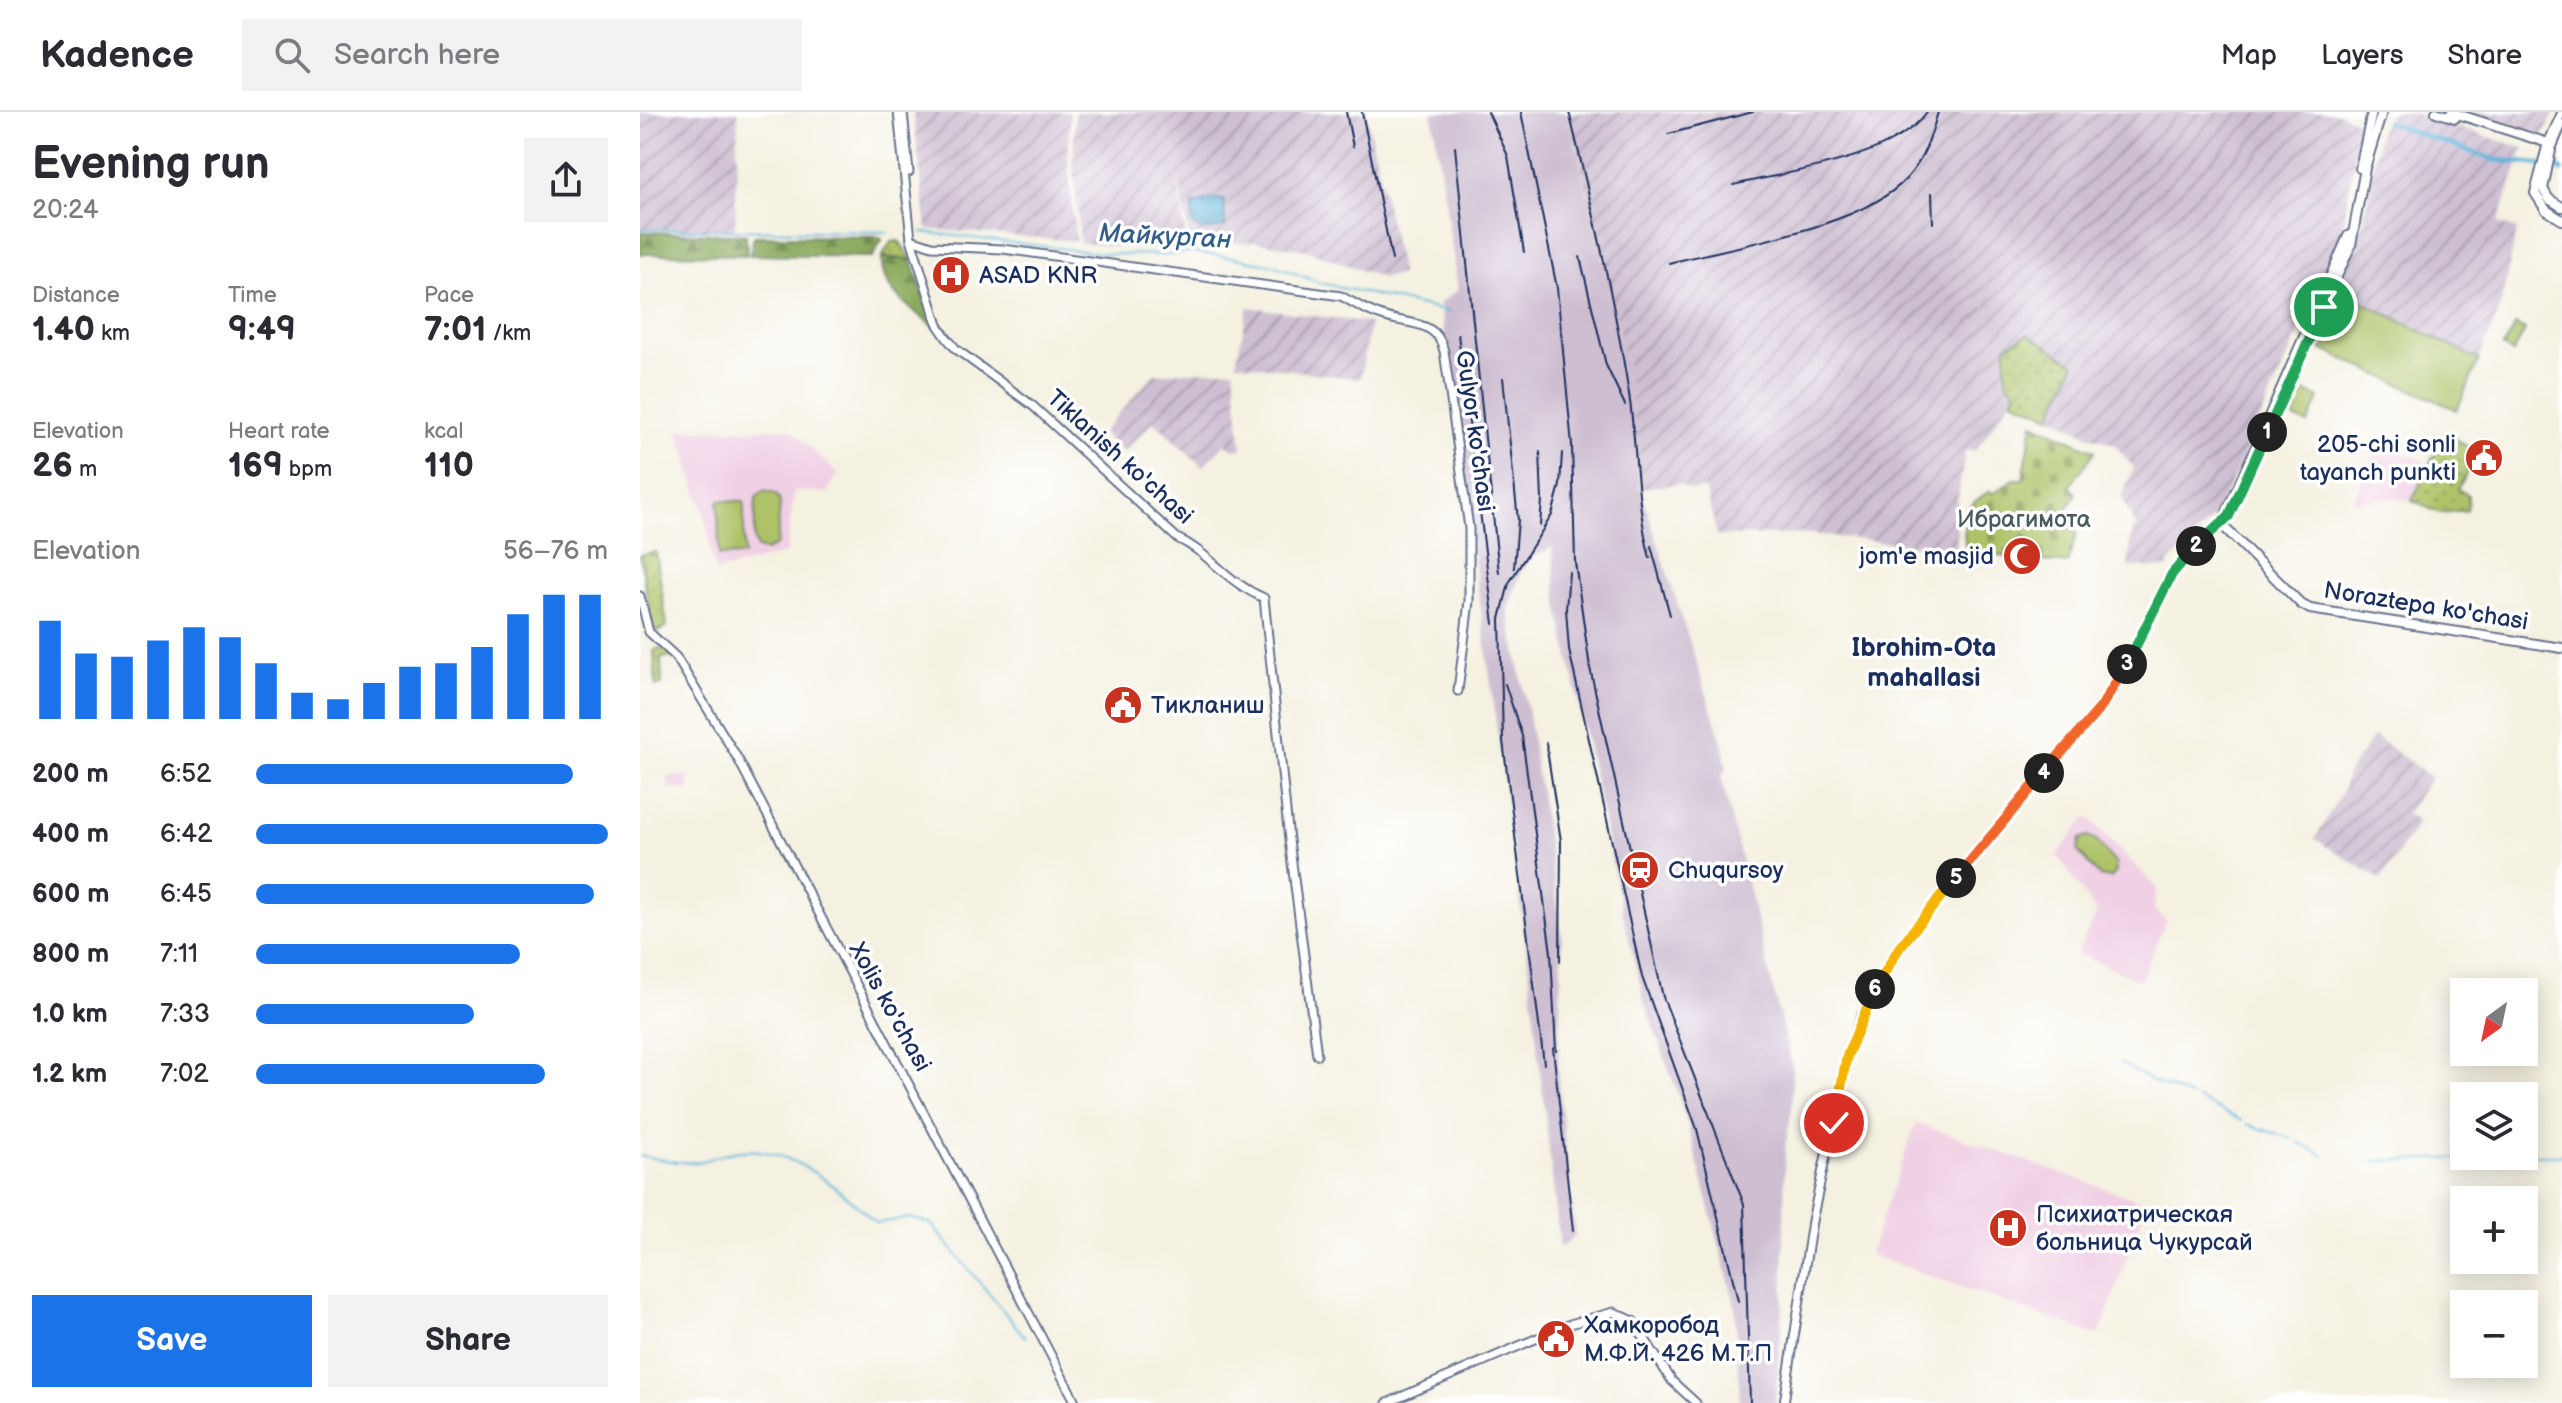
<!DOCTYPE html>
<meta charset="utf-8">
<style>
body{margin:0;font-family:"Balsamiq Sans",sans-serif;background:#f2f2f3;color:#2b2b33;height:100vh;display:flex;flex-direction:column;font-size:30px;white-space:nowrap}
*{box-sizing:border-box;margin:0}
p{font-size:26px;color:#7c7c81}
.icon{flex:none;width:44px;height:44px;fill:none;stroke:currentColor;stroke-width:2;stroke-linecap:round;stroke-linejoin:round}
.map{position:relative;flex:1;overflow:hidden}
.details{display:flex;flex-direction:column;background:#fff;width:640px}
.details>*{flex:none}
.needle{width:52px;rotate:213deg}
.tools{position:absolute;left:1810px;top:866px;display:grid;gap:16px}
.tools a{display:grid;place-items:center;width:88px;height:88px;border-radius:0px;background:#fff;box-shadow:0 4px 20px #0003;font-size:40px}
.pin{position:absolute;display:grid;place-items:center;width:68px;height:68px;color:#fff;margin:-34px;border:4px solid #fff;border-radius:50%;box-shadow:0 2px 8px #0007}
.km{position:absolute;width:40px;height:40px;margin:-20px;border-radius:50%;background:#222;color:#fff;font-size:22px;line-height:40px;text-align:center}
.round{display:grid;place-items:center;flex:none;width:84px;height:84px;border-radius:0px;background:#f2f2f3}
.head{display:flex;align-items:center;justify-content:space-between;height:136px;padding:0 32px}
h1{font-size:44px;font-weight:700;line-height:60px}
.metrics{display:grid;grid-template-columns:repeat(3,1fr);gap:12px;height:136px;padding:8px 32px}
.metrics div{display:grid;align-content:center}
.metrics b{font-size:34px;font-weight:700}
.metrics small{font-size:22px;font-weight:400}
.metrics p{font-size:22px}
.chart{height:224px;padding:16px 32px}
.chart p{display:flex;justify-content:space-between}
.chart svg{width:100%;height:144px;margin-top:8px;stroke:#1a73e8;stroke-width:6}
.button{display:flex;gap:16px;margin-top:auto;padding:16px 32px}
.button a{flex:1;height:92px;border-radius:0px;background:#1a73e8;color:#fff;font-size:32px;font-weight:700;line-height:92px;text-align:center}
.button a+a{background:#f2f2f3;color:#2b2b33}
ul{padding:0 32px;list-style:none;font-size:26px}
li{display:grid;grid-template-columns:128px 96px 1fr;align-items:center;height:60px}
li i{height:20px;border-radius:10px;background:#1a73e8}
header{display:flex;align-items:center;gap:48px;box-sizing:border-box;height:112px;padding:0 40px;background:#fff;border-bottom:2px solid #e1e1e2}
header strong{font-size:38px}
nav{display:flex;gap:44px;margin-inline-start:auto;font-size:28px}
.search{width:560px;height:72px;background:#f2f2f3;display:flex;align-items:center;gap:20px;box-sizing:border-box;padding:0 28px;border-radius:0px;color:#7c7c81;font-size:30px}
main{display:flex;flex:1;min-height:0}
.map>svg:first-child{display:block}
.built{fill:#f0d0e4}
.industrial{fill:url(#industrial-furrows)}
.railway{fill:#cebed1}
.grass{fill:url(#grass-dots);stroke:#647963;stroke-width:2}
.forest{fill:url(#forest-firs);stroke:#526c5d;stroke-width:2}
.cemetery{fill:url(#cemetery-stones);stroke:#647963;stroke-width:2}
.park{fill:#aec368;stroke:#647963;stroke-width:2}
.water{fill:url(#water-waves);stroke:#3c729c;stroke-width:2}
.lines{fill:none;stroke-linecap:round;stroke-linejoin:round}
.stream{stroke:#5eb5db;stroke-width:2}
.canal{stroke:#5eb5db;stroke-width:5}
.minor-casing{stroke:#67738c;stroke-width:11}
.major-casing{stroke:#67738c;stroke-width:12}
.minor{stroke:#fff;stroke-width:7}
.major{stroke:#fff;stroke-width:8}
.rail{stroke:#1b2f5e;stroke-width:2}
.split-1-casing{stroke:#fff;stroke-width:16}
.split-2-casing{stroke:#fff;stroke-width:16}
.split-3-casing{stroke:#fff;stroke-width:16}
.split-4-casing{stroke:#fff;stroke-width:16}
.split-5-casing{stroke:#fff;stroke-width:16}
.split-6-casing{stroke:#fff;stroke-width:16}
.split-7-casing{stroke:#fff;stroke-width:16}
.split-1{stroke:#22a559;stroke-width:10}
.split-2{stroke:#22a559;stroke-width:10}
.split-3{stroke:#22a559;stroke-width:10}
.split-4{stroke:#f0652b;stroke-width:10}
.split-5{stroke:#f0652b;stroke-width:10}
.split-6{stroke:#f5b400;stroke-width:10}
.split-7{stroke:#f5b400;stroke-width:10}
.labels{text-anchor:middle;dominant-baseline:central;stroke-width:7;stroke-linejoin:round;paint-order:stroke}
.poi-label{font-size:24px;fill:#1b2f5e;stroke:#fff;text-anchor:start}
.street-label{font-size:24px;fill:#1b2f5e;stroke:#fff}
.park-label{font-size:24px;fill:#475b61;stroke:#fff}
.water-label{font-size:26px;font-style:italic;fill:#325e8a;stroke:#fff}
.neighbourhood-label{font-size:26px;font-weight:bold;fill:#1b2f5e;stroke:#fff}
</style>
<header>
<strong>Kadence</strong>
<div class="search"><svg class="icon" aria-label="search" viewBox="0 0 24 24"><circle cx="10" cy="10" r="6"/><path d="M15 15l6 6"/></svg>Search here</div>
<nav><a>Map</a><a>Layers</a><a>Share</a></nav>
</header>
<main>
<section class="details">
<div class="head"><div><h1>Evening run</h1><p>20:24</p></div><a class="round"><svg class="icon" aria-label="share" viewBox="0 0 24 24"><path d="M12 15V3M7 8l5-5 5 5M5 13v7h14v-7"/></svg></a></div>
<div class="metrics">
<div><p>Distance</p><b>1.40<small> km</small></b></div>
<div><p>Time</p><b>9:49</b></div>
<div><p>Pace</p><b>7:01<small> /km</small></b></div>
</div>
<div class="metrics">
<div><p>Elevation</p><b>26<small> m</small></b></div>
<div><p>Heart rate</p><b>169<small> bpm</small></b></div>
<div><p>kcal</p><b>110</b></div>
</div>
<div class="chart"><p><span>Elevation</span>56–76 m</p>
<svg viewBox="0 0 160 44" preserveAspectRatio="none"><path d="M5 44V14M15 44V24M25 44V25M35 44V20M45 44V16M55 44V19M65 44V27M75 44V36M85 44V38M95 44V33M105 44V28M115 44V27M125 44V22M135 44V12M145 44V6M155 44V6"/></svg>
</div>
<ul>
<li><b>200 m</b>6:52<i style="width:90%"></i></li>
<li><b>400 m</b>6:42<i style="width:100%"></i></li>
<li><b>600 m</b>6:45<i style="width:96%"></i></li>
<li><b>800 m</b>7:11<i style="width:75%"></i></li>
<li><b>1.0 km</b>7:33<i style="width:62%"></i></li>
<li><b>1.2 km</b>7:02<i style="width:82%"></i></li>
</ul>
<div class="button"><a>Save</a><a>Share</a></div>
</section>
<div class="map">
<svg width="1922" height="1291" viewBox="0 0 1922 1291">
<defs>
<pattern id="industrial-furrows" width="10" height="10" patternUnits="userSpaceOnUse" patternTransform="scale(2)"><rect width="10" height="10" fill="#cebed1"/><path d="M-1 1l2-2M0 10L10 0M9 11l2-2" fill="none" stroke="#a69bad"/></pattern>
<pattern id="grass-dots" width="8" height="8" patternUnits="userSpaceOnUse" patternTransform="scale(2)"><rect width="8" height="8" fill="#aec368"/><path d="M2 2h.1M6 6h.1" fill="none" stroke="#8d9f59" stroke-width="1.8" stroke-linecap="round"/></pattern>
<pattern id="forest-firs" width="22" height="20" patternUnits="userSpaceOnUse" patternTransform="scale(2)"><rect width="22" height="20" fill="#8aa95c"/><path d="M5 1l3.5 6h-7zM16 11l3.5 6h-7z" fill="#708a4f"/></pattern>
<pattern id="cemetery-stones" width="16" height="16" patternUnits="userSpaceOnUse" patternTransform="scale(2)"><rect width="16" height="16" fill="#aec368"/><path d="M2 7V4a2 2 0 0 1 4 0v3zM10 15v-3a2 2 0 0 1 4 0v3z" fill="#8d9f59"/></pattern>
<pattern id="water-waves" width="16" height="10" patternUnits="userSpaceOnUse" patternTransform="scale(2)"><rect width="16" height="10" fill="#5eb5db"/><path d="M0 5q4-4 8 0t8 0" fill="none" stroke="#4d94b5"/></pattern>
</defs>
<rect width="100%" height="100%" fill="#fff"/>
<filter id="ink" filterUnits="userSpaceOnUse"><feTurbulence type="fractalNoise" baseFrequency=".0125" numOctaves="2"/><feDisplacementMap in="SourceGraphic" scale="16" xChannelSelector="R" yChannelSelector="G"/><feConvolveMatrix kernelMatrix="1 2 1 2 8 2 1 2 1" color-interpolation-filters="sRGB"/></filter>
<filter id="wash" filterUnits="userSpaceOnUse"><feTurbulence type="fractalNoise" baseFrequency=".006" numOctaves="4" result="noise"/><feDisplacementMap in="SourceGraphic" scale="32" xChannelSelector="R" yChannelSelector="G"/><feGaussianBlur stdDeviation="1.8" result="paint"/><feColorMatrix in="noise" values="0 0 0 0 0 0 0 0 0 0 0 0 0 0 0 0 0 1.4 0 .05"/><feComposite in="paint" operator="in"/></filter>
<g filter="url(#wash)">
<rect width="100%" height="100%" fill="#f4f1e1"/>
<!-- built -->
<g class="built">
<path d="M151 317 198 362 187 381 154 379 146 441 75 460 64 402 38 318Z"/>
<path d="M1739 331 1787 351 1771 389 1754 386 1713 389Z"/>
<path d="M49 663V677H29L28 665Z"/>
<path d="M1447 704 1517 776 1514 798 1526 809 1500 869 1437 841 1457 800 1417 743Z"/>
<path d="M1276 1011 1507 1091 1459 1224 1229 1142Z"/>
</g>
<!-- industrial -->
<g class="industrial">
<path d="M0 0H98L95 118 0 116Z"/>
<path d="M273 0H430L428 51 436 129 287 117Z"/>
<path d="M435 0H726L761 162 743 166 666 138 617 130 551 133 535 54 548 139 440 131 433 50Z"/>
<path d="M929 0H1696L1721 11 1700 129 1578 400 1528 452 1529 456H1506L1488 455 1492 420 1496 415 1481 384 1494 356 1474 332 1449 324 1411 304 1435 252 1376 280 1336 338 1325 339 1317 393V438L1171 422 1077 424 1065 377 1051 378 1039 372 1001 376 987 256Z"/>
<path d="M1751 0H1767L1884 36 1858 111 1877 118 1860 196 1839 248 1698 178 1723 109 1740 18Z"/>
<path d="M1831 0H1915L1903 23Z"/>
<path d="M608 195 730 211 720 267 596 251Z"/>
<path d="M594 257 602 337H593L585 331 563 355 514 310 483 340 462 321 514 262Z"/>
<path d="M1734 624 1791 665 1766 702 1778 710 1741 768 1675 727 1703 677 1707 662Z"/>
</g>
<!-- railway -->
<path class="railway" d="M792 0H928L987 256 1000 376 1082 630 1087 657 1081 664 1152 954V998L1145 1036 1143 1200 1135 1291H1100L1095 1193 1045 1002 1004 889 983 803 918 492 912 435 893 445 881 460 868 497 888 602 922 823 918 965 935 1124 920 1136 888 850 800 191 818 178Z"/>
<!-- grass -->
<g class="grass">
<path d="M259 129 272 148 242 145 251 130Z"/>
<path d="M1388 222 1435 252 1411 304 1372 288 1376 280 1366 269V234Z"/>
<path d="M1805 320 1839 342 1818 377 1828 383 1827 398 1800 401 1772 389Z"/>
<path d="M16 440 27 514 19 520 12 515 0 443Z"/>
<path d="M19 536 29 539 34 545 21 546 22 573 16 574 14 539Z"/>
</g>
<!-- forest -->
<g class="forest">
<path d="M0 120 106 123 107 143 0 142Z"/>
<path d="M114 124 240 125 242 128 232 145 110 143Z"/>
<path d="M242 145 272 148 295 216C273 197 239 179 242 145Z"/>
</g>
<!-- cemetery -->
<path class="cemetery" d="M1393 311 1455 339 1430 374 1436 382 1422 405 1437 421 1427 452 1326 440C1323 408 1320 396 1350 379L1353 382 1374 367H1383Z"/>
<!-- park -->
<g class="park">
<path d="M1698 178 1839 248 1817 298 1672 233Z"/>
<path d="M1875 213 1885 218 1873 241 1863 235Z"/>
<path d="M1664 279 1679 286 1668 312 1653 306Z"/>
<path d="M123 379 136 382 140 390 137 432 126 439 117 436 114 427 116 386Z"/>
<path d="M78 389H104V443L79 444Z"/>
<path d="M1448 724 1455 727 1476 752V760L1471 766 1459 764 1438 739 1440 727Z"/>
</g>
<!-- water -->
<path class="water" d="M572 87 584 88 585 114 563 119 553 113 552 93Z"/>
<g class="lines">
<!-- stream -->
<g class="stream">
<path d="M0 117 248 120"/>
<path d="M282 120 468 142 535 143 549 140 591 145 633 153 681 171 809 200"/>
<path d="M1479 950 1509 968 1551 985"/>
<path d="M1557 987 1602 1009"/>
<path d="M1607 1012 1652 1027"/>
<path d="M1658 1030 1685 1044"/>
<path d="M1884 1043H1922"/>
<path d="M0 1044 37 1050"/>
<path d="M1733 1049 1869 1044"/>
<path d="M40 1050C66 1053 77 1041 101 1039 151 1033 203 1080 236 1111L271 1106 291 1112 385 1225"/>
</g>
<!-- canal -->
<path class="canal" d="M1746 10 1855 48 1916 54 1922 59"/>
</g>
</g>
<g filter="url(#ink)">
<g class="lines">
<defs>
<g id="minor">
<path d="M258 0 271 127 298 213 306 225 316 237 393 294 537 426C570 441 586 470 624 486L649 728 677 943"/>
<path d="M263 0 269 60"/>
<path d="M1908 31 1922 0"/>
<path d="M1911 38 1922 12"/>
<path d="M271 127 292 134 363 137 701 184C714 191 728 200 742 204 767 213 797 207 804 239L829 416V489L818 579"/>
<path d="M0 484 9 520 36 545 98 647 436 1291"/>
<path d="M747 1291 930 1212 974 1200 993 1209 1032 1269 1056 1291"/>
<path d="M1144 1291 1172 1109 1207 944 1221 904 1266 826 1474 577 1532 462 1544 446 1582 413"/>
</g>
<g id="major">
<path d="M1796 0 1815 6"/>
<path d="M1811 0 1908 31 1911 38 1903 77 1909 87 1922 95"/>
<path d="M1908 31 1895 81 1906 98 1922 108"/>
<path d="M1720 56 1732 0"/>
<path d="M1582 412 1708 124"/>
<path d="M1582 413 1597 388 1711 133 1725 56 1742 0"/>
<path d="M1582 413 1661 492 1670 497 1922 536"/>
</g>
</defs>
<!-- minor casing -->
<use href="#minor" class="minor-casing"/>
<!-- major casing -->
<use href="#major" class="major-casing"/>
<!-- minor -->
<use href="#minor" class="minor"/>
<!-- major -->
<use href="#major" class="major"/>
<!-- rail -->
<g class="rail">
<path d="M706 0 713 35"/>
<path d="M722 0 752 148"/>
<path d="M848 0 868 44 884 140"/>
<path d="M881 0 917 176 932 333 935 450 950 556 1023 885 1104 1092 1110 1291"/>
<path d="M929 0C952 94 974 187 989 282 997 337 996 392 1010 446"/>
<path d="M1028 22 1113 0"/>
<path d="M815 35 859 461"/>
<path d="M1093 73C1150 59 1252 48 1287 0"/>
<path d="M1292 81 1293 111"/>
<path d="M940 145 966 253 985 293"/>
<path d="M1029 151C1094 134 1222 115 1266 67 1284 48 1291 24 1298 0"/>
<path d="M818 222 854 512"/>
<path d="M863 266 878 408 874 456"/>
<path d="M900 414 902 388 900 340"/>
<path d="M1011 434 1030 503"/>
<path d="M929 460 926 497 929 538 1002 865 1057 1017 1098 1189"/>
<path d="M865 572 882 624 911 841 916 939"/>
<path d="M906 631 921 729 920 849"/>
<path d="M913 936 933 1119"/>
<path d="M904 952 863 629 860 507 869 471 912 403 920 373 922 341"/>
</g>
</g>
</g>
<g class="lines" filter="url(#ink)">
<defs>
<path id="split-1" d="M1627 320 1684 195"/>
<path id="split-2" d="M1556 434 1589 404 1627 320"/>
<path id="split-3" d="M1487 552 1532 462 1556 434"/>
<path id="split-4" d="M1404 661 1461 595 1487 552"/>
<path id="split-5" d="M1316 766 1404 661"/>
<path id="split-6" d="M1235 877 1259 836 1316 766"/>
<path id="split-7" d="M1194 1011 1207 944 1235 877"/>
</defs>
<!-- split-1 casing -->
<use href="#split-1" class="split-1-casing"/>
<!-- split-2 casing -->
<use href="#split-2" class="split-2-casing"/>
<!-- split-3 casing -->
<use href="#split-3" class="split-3-casing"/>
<!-- split-4 casing -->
<use href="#split-4" class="split-4-casing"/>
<!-- split-5 casing -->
<use href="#split-5" class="split-5-casing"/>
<!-- split-6 casing -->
<use href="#split-6" class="split-6-casing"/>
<!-- split-7 casing -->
<use href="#split-7" class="split-7-casing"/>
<!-- split-1 -->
<use href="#split-1" class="split-1"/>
<!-- split-2 -->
<use href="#split-2" class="split-2"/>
<!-- split-3 -->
<use href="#split-3" class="split-3"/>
<!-- split-4 -->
<use href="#split-4" class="split-4"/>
<!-- split-5 -->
<use href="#split-5" class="split-5"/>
<!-- split-6 -->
<use href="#split-6" class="split-6"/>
<!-- split-7 -->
<use href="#split-7" class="split-7"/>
</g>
<!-- icons -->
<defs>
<symbol id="hospital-disc" viewBox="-11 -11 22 22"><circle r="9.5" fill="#c8321e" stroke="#fff"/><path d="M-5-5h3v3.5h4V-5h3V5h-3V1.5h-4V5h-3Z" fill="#fff"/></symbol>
<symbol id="civic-disc" viewBox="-11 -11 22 22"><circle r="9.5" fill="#c8321e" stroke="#fff"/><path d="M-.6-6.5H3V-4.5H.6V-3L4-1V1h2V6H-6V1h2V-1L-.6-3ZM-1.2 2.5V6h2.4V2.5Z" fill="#fff"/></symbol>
<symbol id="mosque-disc" viewBox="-11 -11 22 22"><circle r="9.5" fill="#c8321e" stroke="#fff"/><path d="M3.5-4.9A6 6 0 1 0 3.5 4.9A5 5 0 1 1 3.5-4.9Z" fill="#fff"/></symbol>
<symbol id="station-disc" viewBox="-11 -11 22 22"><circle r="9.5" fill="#c8321e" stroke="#fff"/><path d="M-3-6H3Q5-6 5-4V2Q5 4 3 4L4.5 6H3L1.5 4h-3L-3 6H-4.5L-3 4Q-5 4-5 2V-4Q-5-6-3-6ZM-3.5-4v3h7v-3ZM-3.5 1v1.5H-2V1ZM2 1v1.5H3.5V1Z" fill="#fff"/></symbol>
</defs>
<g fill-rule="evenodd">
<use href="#hospital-disc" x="289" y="141" width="44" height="44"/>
<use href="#civic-disc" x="1822" y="324" width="44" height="44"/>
<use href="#mosque-disc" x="1360" y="422" width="44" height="44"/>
<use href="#civic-disc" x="461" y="571" width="44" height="44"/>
<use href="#station-disc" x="978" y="736" width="44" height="44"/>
<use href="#hospital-disc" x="1346" y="1094" width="44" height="44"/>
<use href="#civic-disc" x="894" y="1205" width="44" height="44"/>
</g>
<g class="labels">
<!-- poi labels -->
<g class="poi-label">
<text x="339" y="163">ASAD KNR</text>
<text x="1816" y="332" text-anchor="end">205-chi sonli<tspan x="1816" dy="28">tayanch punkti</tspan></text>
<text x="1354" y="444" text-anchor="end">jom'e masjid</text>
<text x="511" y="593">Тикланиш</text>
<text x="1028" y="758">Chuqursoy</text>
<text x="1396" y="1102">Психиатрическая<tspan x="1396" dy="28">больница Чукурсай</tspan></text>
<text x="944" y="1213">Хамкоробод<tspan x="944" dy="28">М.Ф.Й. 426 М.Т.П</tspan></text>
</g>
<!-- street labels -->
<g class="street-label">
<text transform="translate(835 319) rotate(82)">Gulyor ko'chasi</text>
<text transform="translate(480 345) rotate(42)">Tiklanish ko'chasi</text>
<text transform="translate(1786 494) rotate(9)">Noraztepa ko'chasi</text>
<text transform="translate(250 895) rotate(61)">Xolis ko'chasi</text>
</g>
<!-- park labels -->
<g class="park-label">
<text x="1384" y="407">Ибрагимота</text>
</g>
<!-- water labels -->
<g class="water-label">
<text transform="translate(525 125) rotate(3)">Майкурган</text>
</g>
<!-- neighbourhood labels -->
<g class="neighbourhood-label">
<text x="1284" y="536">Ibrohim-Ota<tspan x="1284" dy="30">mahallasi</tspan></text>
</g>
</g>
</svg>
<div class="tools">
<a><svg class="needle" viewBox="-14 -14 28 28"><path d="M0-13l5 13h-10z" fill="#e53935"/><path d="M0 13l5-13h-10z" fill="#7c7c81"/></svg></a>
<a><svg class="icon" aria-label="layers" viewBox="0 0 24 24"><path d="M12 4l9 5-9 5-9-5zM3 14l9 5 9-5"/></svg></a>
<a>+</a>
<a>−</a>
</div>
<div class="pin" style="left:1684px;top:195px;background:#1e9e55"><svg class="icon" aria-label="arrive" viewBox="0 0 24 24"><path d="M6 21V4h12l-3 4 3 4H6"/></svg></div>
<div class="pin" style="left:1194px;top:1011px;background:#d93025"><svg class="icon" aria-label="check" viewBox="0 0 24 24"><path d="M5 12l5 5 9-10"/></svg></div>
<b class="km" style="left:1627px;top:320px">1</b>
<b class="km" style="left:1556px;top:434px">2</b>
<b class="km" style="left:1487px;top:552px">3</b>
<b class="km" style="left:1404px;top:661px">4</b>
<b class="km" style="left:1316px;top:766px">5</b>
<b class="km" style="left:1235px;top:877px">6</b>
</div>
</main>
